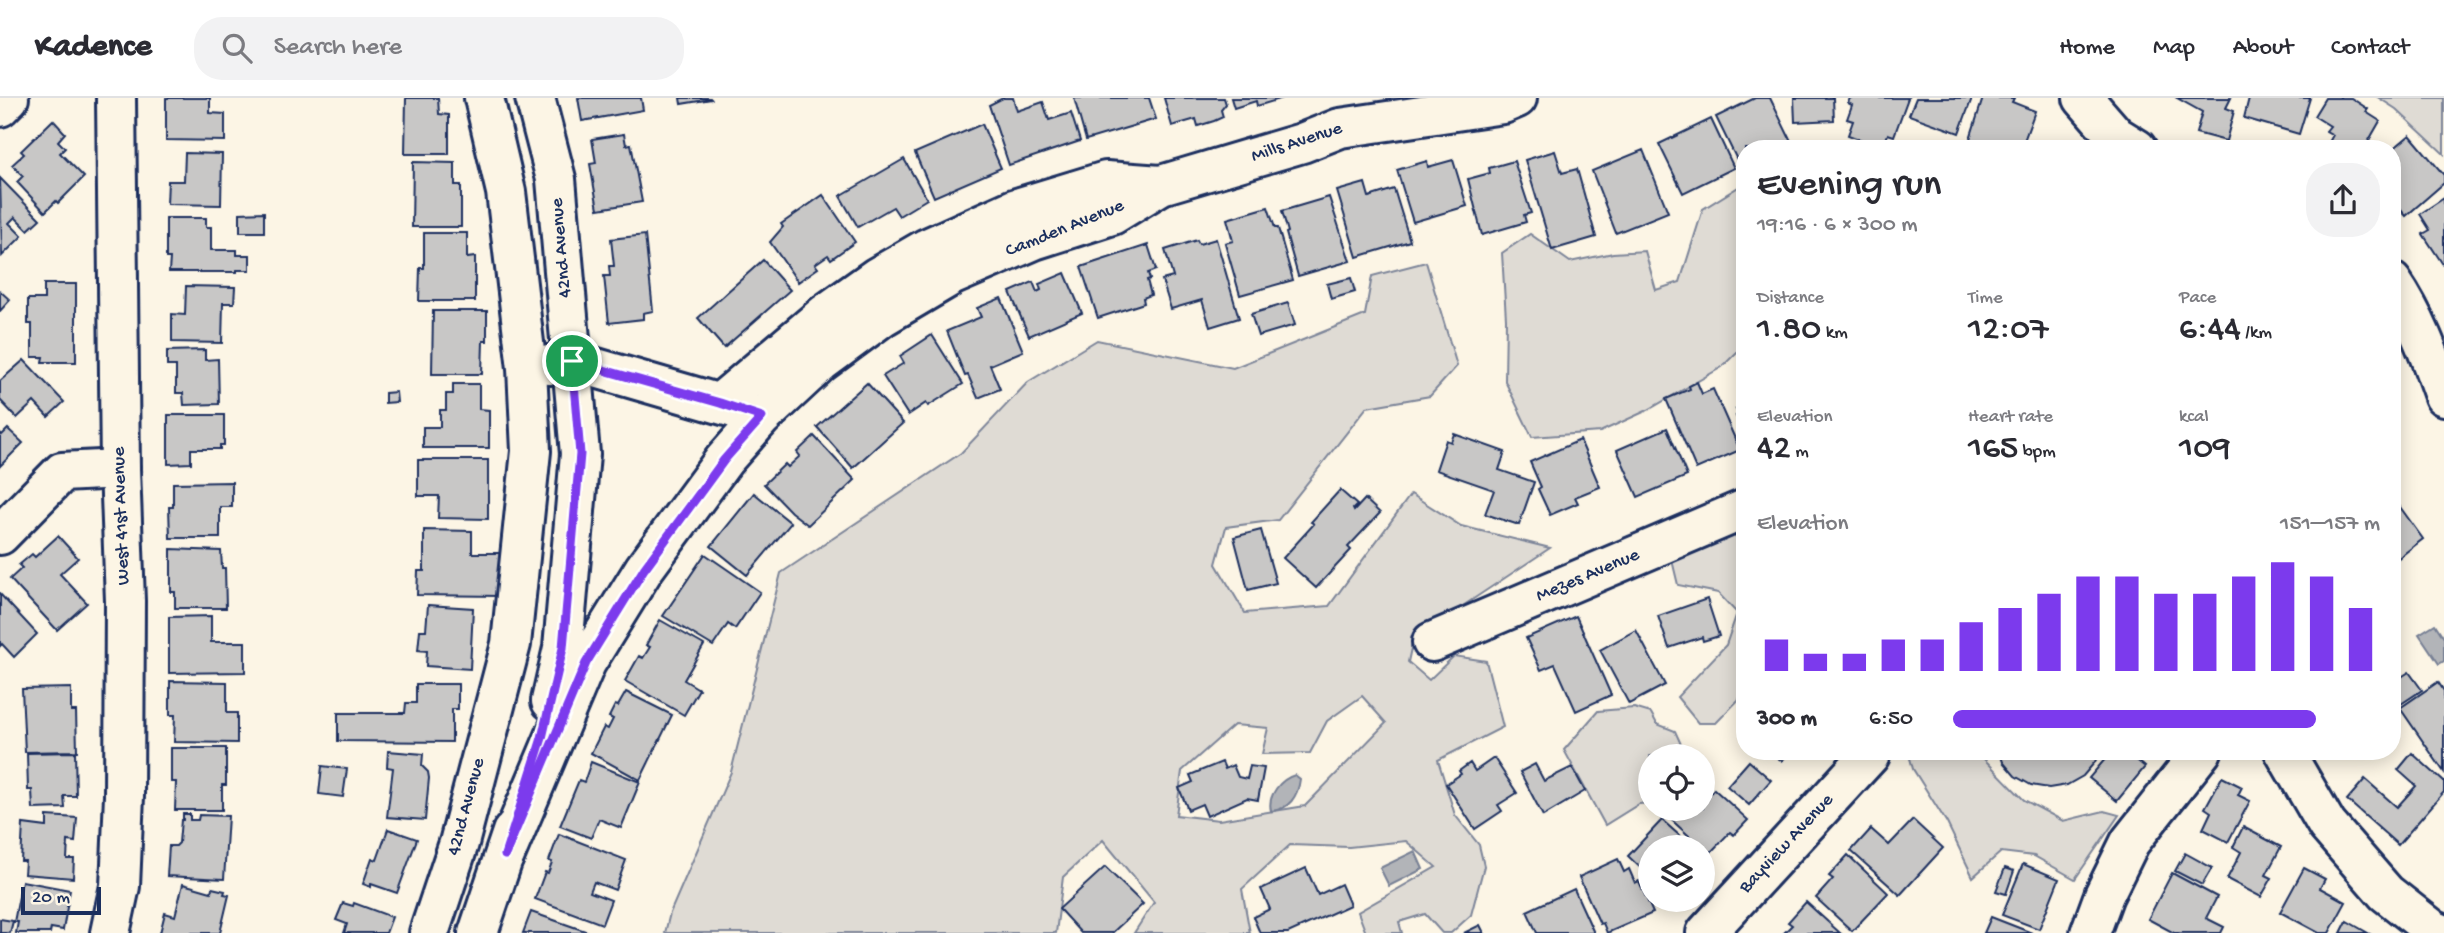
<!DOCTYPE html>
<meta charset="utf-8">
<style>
body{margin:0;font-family:"Gochi Hand",sans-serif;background:#f2f2f3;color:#2b2b33;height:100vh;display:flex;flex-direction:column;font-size:26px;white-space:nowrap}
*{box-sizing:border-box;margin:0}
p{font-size:23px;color:#7c7c81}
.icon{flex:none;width:38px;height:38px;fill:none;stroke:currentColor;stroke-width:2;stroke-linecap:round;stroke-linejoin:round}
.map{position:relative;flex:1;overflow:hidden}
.panel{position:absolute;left:1736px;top:42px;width:665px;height:620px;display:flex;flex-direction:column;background:#fff;border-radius:28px;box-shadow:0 4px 18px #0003}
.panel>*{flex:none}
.fabs{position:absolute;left:1638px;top:646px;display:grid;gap:14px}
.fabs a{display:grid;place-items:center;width:77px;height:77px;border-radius:50%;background:#fff;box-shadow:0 4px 18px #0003;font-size:35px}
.scale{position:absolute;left:21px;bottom:18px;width:80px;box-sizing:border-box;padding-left:7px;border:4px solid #1b2f5e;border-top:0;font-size:19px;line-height:24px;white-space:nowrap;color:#1b2f5e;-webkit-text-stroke:5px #fcf5e5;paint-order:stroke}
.pin{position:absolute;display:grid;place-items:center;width:60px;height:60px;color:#fff;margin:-30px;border:4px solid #fff;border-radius:50%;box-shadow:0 2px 7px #0007}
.round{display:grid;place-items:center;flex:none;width:74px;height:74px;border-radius:28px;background:#f2f2f3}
.overview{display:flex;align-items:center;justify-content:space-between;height:119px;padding:0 21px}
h1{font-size:38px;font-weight:600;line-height:52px}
.figures{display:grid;grid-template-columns:repeat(3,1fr);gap:10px;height:119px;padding:7px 21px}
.figures div{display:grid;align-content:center}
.figures b{font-size:35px;font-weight:600}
.figures small{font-size:19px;font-weight:400}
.figures p{font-size:19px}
.chart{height:196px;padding:14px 21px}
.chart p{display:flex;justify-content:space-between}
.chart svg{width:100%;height:126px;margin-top:7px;stroke:#7c3aed;stroke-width:6}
ul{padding:0 21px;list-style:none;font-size:23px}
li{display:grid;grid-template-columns:112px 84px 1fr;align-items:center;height:52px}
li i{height:18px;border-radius:9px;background:#7c3aed}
header{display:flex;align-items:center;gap:42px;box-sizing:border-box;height:98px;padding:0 35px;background:#fff;border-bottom:2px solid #e1e1e2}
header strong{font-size:33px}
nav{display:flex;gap:38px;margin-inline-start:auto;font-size:24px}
.search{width:490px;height:63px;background:#f2f2f3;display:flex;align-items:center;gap:18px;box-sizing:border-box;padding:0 24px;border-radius:28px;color:#7c7c81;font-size:26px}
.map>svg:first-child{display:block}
.green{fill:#dfdbd4;stroke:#7d8599;stroke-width:2;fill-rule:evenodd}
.water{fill:#b2b4b8;stroke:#767f94;stroke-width:2}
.building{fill:#c8c7c6;stroke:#1b2f5e;stroke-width:2}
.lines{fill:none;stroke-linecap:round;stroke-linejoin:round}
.minor-casing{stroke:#1b2f5e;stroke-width:44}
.minor{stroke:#fcf5e5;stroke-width:38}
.route-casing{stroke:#fff;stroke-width:14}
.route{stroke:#7c3aed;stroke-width:9}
.labels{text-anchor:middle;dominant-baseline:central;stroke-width:5;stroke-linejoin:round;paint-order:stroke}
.street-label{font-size:19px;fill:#1b2f5e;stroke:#fcf5e5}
</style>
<header>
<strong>Kadence</strong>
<div class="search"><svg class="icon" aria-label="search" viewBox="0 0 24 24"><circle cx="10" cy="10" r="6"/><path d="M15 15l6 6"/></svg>Search here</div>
<nav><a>Home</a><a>Map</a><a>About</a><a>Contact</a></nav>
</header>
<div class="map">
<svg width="2444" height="835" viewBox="0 0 2444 835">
<rect width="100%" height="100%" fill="#fcf5e5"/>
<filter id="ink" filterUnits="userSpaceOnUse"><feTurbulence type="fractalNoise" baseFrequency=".0143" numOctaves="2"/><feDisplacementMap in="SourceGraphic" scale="14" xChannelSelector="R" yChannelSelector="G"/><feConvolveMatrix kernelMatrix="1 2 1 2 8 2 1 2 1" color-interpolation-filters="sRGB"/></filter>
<g filter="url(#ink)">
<!-- green -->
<g class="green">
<path d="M2379 0H2444V56L2396 11Z"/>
<path d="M1740 88 1745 89V246L1722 269 1648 312 1600 334 1532 339 1505 283 1506 221 1502 155 1530 136 1570 164 1613 155 1645 153 1656 192 1680 184 1703 111Z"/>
<path d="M1426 164 1457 268 1430 298 1367 309 1278 422 1226 429 1216 466 1245 515 1329 508 1411 396 1461 428 1550 450 1413 541 1408 564 1429 582 1454 558 1486 563 1503 629 1438 662 1455 717 1479 747 1484 768 1471 817 1451 835H1442L1425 816 1399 824 1402 835H1366L1358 814 1436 769 1406 743 1349 749 1290 747 1242 791 1250 835H1134L1154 804 1103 742 1063 779 1056 835H665L670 815 731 674 781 475 961 355 1028 284 1097 242 1233 270 1365 217 1372 178ZM1362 598 1386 625 1305 708 1219 722 1176 717 1182 673 1234 627 1268 630 1262 656 1310 655 1327 623Z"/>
<path d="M1745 420V595L1716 625H1698L1677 599 1726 547 1737 515 1718 495 1678 487 1672 462Z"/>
<path d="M1634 610 1651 615 1657 626 1675 633 1685 655 1680 658H1650V705L1639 706 1605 727 1564 652 1598 613Z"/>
<path d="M1908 653H1980L1984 661 2024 702 2063 723 2104 713 2119 717 2075 781 2034 758 2001 754 1973 779 1947 725 1913 671Z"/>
</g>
<!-- water -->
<g class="water">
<path d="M2435 526 2444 540V563L2439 566 2419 536Z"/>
<path d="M1295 677 1300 681C1298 698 1289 712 1271 713 1267 697 1281 681 1295 677Z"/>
<path d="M1415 753 1423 771 1389 788 1380 770Z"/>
</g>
<!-- building -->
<g class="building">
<path d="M166 0H210V15L225 16V43L166 42Z"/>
<path d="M406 0H438L439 16 449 17V56H405Z"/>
<path d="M578 0H641L643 12 582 23Z"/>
<path d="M680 0H710L711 1 681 6Z"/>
<path d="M1003 0H1013L1017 13 1043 4 1049 22 1071 15 1080 43 1009 67 989 7Z"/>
<path d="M1074 0H1149L1156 21 1086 42Z"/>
<path d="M1164 0H1224L1226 6 1221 12 1223 19 1214 23 1198 28 1196 21 1172 28Z"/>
<path d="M1231 0H1283L1257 8 1256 3 1234 10Z"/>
<path d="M1755 0H1770L1792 45 1780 51H1745V68L1741 70 1716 19Z"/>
<path d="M1794 0H1833L1834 22 1795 24Z"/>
<path d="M1850 0H1908L1894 38 1888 36 1883 50 1848 37 1853 23 1847 21 1852 7 1848 5Z"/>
<path d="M1916 0H1972L1959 35 1909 17Z"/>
<path d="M1983 0H2014L2012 4 2035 13 2021 51H1987L1969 44Z"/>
<path d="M2177 0H2231L2226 10 2234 13 2226 43 2196 35 2202 14Z"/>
<path d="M2249 0H2310L2299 36 2244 20Z"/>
<path d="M2325 0H2351L2368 11 2366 14 2380 23 2364 51H2335L2328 46 2333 37 2326 33 2330 28 2314 18Z"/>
<path d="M1711 21 1734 70 1683 95 1659 46Z"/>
<path d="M53 22 65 35 58 43 65 50 60 55 84 79 58 105 56 103 45 114 17 84 23 78 12 67 24 56 21 53Z"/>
<path d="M982 26 1001 70 934 99 915 55Z"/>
<path d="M624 36 626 47 631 46 642 104 598 111 590 66 596 65 592 41Z"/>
<path d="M2410 37 2444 77V85L2406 118 2392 102V52Z"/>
<path d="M1643 52 1668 114 1616 135 1592 73Z"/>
<path d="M1555 53 1562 75 1577 71 1596 139 1552 152 1525 62Z"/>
<path d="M185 55 222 56 221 107 167 106 168 83H184Z"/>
<path d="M904 61 927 101 899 118 893 109 858 129 840 98Z"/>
<path d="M1453 62 1467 108 1413 124 1397 72 1427 63 1428 69Z"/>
<path d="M1514 63 1531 115 1524 117 1526 124 1482 137 1468 81 1490 75 1489 70Z"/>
<path d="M413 64 455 65V87H461V129H412Z"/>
<path d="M0 80 40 121 28 132 15 119 9 125 22 138 2 158Z"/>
<path d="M1365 85 1369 99 1394 91 1410 143 1357 159 1337 93Z"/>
<path d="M823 97 855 144 831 161 828 157 815 166 818 170 798 184 770 144 783 129 781 126Z"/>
<path d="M1329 99 1350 163 1298 178 1286 135 1288 134 1282 113Z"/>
<path d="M2444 100V168L2423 136 2430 132 2420 116Z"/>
<path d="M1268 109 1275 130H1278L1293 182 1240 197 1225 145 1233 143 1227 121Z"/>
<path d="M264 114V134H240V115Z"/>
<path d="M166 120H206V129H211V152H237V157H250V172H237V174H169L170 160H166Z"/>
<path d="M424 135H467V160L475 159V203H419L420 170H424Z"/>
<path d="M645 137 653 213 643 215V221L609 225 604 178H610L609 168H614L611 141Z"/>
<path d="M1216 141 1239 220 1210 229 1202 202 1171 211 1162 182 1173 179 1165 152 1197 142 1199 146Z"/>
<path d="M1148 147 1156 172 1148 175 1150 181 1147 182 1151 197 1143 200 1144 205 1098 220 1081 169Z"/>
<path d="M763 162 790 192 724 250 698 220Z"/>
<path d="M1065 175 1082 215 1029 238 1010 194 1033 184 1037 194 1041 192 1039 186Z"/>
<path d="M1351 180 1355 194 1331 201 1327 186Z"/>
<path d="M44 186H76V264H42L43 259H32V226H28V201H44Z"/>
<path d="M186 188 235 189 234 205H223L222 245 172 244V216L185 217Z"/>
<path d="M0 193 10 202 0 213Z"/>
<path d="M1001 200 1023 253 990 267 1000 291 978 300 968 277 965 278 947 233 981 219 977 210Z"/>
<path d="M1288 205 1295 227 1258 238 1251 216Z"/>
<path d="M433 213H487V243H483L482 276H432Z"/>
<path d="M932 237 963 286 928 308 926 305 908 317 883 278 904 265 900 258Z"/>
<path d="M205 252V262L218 261 219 306 184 307 183 295H176V268H167V253Z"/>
<path d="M24 262 64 304 48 319 34 304 17 320 0 302V283Z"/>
<path d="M1697 284 1702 296 1713 291 1740 352 1696 371 1666 301 1690 291 1689 288Z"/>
<path d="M867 285 903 325 853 370 817 329Z"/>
<path d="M453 286H479V311L489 312V350H423V329H440V312H446V296H453Z"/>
<path d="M396 294 397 304 385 305V295Z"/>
<path d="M1745 308V337L1736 318 1739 317 1736 311Z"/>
<path d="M168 317H224V347H220V351H191V365L168 366Z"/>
<path d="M1667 330 1687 378 1638 399 1617 352Z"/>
<path d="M8 331 23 345 0 368V335L2 337Z"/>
<path d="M1454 336 1505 354 1499 372 1534 384 1519 427 1485 416 1494 392 1436 372 1446 342 1451 344Z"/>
<path d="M814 338 855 382 808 427 791 414 764 386 785 366 788 369 800 358 797 354Z"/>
<path d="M1580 342 1600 389 1575 399 1578 405 1550 417 1538 391 1541 389 1530 364Z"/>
<path d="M418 362H488V421L438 420 439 398H418Z"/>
<path d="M232 384V409H220V440H170L169 409H173V385Z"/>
<path d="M1340 392 1357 407 1353 411 1354 413 1365 401 1380 415 1348 449 1351 452 1316 490 1283 460 1314 426 1311 424Z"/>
<path d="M754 395 791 425 747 477 711 448Z"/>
<path d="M2395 402 2423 441 2392 465V404Z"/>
<path d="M424 432 472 433V455H503L502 498 417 497 418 473H424Z"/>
<path d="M1261 432 1276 485 1248 492 1234 439Z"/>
<path d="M58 438 78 460 60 476 87 505 57 532 10 481 22 470 19 467 32 456 35 459Z"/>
<path d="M171 451 221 453 222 470H225L226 510H175V494H171Z"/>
<path d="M705 456 760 494 735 531 728 526 713 548 663 518Z"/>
<path d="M0 496 37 536 14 559 2 546 0 548Z"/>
<path d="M1707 501 1719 538 1703 543 1702 539 1669 550 1658 518Z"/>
<path d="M428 507 473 510 470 571 426 568 427 553 418 552 420 532H426Z"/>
<path d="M211 518V544H245V574L169 575V519Z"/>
<path d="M1576 518 1611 597 1576 613 1555 566 1541 572 1526 540Z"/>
<path d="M660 522 704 547 684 582 699 591 684 617 625 583 639 558 643 560 650 549 646 547Z"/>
<path d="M1636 532 1665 587 1629 606 1600 552Z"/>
<path d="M2409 574 2422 592 2392 612V585Z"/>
<path d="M170 583 227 584V615H237V645L174 644 175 617H170Z"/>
<path d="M2438 584 2444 593V674L2400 610Z"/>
<path d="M416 586H458V611H452V644L338 643V615H405L406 605H416Z"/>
<path d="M71 590V613H76L77 653 25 654 22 591Z"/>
<path d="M626 594 672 617 640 682 591 655 604 629 608 631 613 621 609 619 615 607 618 608Z"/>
<path d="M171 650H226V687H222V712H175L176 684H171Z"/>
<path d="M388 653 423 656 422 668 428 674 429 680 425 722 387 719 393 670 387 669Z"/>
<path d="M1768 653H1790L1782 663Z"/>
<path d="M1999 653H2099L2095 664 2083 678 2067 687 2049 690 2031 687 2015 678 2003 664Z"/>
<path d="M2112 653H2126L2145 669 2117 703 2089 680Z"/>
<path d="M75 654 76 698H64L65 710 33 711 32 692H28L27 655Z"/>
<path d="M2412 655 2444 684V694L2398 747 2347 702 2365 681 2397 709 2416 688 2398 672Z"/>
<path d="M1494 660 1517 695 1498 707 1502 713 1475 731 1446 686 1461 676 1459 673 1470 665 1475 673Z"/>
<path d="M1749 663 1771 682 1749 707 1727 688Z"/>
<path d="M591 664 640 684 621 730 599 721 591 740 560 728 579 682 584 684Z"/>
<path d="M1222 664 1225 671 1233 667 1238 679 1247 681 1250 668 1264 670 1258 702 1247 700 1207 718 1202 706 1188 712 1179 690 1193 684 1190 677Z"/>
<path d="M1535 666 1544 683 1572 669 1585 693 1543 718 1520 674Z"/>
<path d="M322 668 347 671 343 699 319 696Z"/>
<path d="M2222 679 2242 689 2238 697 2250 703 2228 744 2203 731 2211 714 2205 710Z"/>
<path d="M1714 691 1748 722 1734 737 1730 734 1709 756 1666 717 1672 710H1703V703Z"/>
<path d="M183 716H190V722H198L199 717 228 718 224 781 167 778 169 748H176L179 745 181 722H183Z"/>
<path d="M47 718 77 720 75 744 68 743 67 761H74L73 780 24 776 25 763H21L23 726 47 729Z"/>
<path d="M1662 722 1689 746 1687 749H1650V779L1628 758Z"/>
<path d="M1913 722 1943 750 1900 797 1851 753 1871 731 1889 747Z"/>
<path d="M2243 729 2281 749 2266 777 2272 780 2261 799 2227 781 2241 754 2233 749Z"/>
<path d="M388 731 417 741 397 795 371 786V789L363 786 372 760 377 762Z"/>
<path d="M559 736 626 762 615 792 594 784 590 794 611 802 602 826 535 801 545 774 548 775 552 764 549 763Z"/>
<path d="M2185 755 2212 770 2202 787 2175 773Z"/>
<path d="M1848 757 1888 795 1852 833 1816 800 1833 781 1829 778Z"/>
<path d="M1618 761 1624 774 1629 771 1635 785 1639 783 1653 815 1607 835 1603 825 1600 826 1579 779Z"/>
<path d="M2023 766 2059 781 2039 831 2002 817Z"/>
<path d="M1105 769 1143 806 1112 835H1081L1059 811Z"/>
<path d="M1306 770 1318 797 1341 786 1350 807 1288 835H1260L1253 819 1270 811 1261 791Z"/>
<path d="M2005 770 2014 773 2006 796 1996 793Z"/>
<path d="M2304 770 2325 781 2320 790 2346 804 2329 835H2319L2280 814Z"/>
<path d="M2172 775 2217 799 2206 820 2224 829 2221 835H2174L2148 821Z"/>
<path d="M22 783 70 792 63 832 51 830 50 835H16L18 824H14Z"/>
<path d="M183 786 211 794 212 790 225 793 224 796 229 797 220 835H160L165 815 175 818Z"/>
<path d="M1574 791 1594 835H1537L1527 813Z"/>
<path d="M1806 804 1840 835H1784L1792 827 1788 824Z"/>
<path d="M343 805 353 808 354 805 392 819 386 835H344L347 826 336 822Z"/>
<path d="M531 814 588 834 587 835H523Z"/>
<path d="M1991 819 2032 835H1984Z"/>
<path d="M0 821 13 823 10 835H0Z"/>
<path d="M2347 823 2368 835H2341Z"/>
<path d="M1480 827 1484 835H1464Z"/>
</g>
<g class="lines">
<defs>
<g id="minor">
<path d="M535 0 556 81 580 356 563 550 551 603"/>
<path d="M2083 0 2116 38 2137 51"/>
<path d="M0 9 9 0"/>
<path d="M2392 184C2416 219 2430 258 2444 298"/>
<path d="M549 267 572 263 744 313"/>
<path d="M720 305 825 216 877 179 927 150 1014 111 1106 83 1161 87"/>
<path d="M0 437 62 374 120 371"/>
<path d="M1432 544 1745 411"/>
<path d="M2284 653 2327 727 2386 795 2433 832 2440 835"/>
<path d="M505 757 586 565 644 471 724 362 762 319 821 264 882 219 953 177 1034 142 1112 117 1161 87 1302 45 1340 30 1503 6 1517 0"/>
<path d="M110 835 120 788 124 698 125 503 120 371 116 0"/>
<path d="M429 835 459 745 511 546 531 353 527 270 506 94 484 0"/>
<path d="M478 835 512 734"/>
<path d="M1706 835 1870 657"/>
<path d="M2090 835 2104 797 2130 744 2202 653"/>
</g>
</defs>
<!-- minor casing -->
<use href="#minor" class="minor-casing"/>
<!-- minor -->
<use href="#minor" class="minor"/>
</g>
</g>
<g class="lines" filter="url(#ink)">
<defs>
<path id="route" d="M572 263 720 305 762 319 724 362 644 471 586 565 505 757 542 640 563 550 580 356Z"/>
</defs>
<!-- route casing -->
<use href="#route" class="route-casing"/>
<!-- route -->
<use href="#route" class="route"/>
</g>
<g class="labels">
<!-- street labels -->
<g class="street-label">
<text transform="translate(1297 45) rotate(-18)">Mills Avenue</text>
<text transform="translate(1065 131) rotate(-22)">Camden Avenue</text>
<text transform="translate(562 150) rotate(-95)">42nd Avenue</text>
<text transform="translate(122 418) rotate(-92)">West 41st Avenue</text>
<text transform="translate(1588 478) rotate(-23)">Mezes Avenue</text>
<text transform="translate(467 709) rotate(-75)">42nd Avenue</text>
<text transform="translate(1787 746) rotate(-47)">Bayview Avenue</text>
</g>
</g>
</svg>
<div class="fabs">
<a><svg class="icon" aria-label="locate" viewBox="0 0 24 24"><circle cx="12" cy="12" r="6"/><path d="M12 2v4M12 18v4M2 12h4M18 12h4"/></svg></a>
<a><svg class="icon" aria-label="layers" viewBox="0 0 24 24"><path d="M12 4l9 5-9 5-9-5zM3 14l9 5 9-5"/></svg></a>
</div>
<div class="scale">20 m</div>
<div class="pin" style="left:572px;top:263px;background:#1e9e55"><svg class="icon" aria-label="arrive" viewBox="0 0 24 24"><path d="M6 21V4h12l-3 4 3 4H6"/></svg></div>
<section class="panel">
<div class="overview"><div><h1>Evening run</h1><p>19:16 · 6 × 300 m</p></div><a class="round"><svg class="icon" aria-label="share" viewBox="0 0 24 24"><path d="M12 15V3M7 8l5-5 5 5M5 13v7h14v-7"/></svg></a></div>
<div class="figures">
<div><p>Distance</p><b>1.80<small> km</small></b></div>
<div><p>Time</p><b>12:07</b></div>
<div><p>Pace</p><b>6:44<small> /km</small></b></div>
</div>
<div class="figures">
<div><p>Elevation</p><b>42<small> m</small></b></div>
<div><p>Heart rate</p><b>165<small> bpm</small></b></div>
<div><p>kcal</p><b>109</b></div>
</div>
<div class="chart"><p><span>Elevation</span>151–157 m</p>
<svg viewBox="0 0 160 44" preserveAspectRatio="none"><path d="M5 44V33M15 44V38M25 44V38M35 44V33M45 44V33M55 44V27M65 44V22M75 44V17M85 44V11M95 44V11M105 44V17M115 44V17M125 44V11M135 44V6M145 44V11M155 44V22"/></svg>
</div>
<ul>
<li><b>300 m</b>6:50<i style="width:85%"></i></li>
</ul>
</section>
</div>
